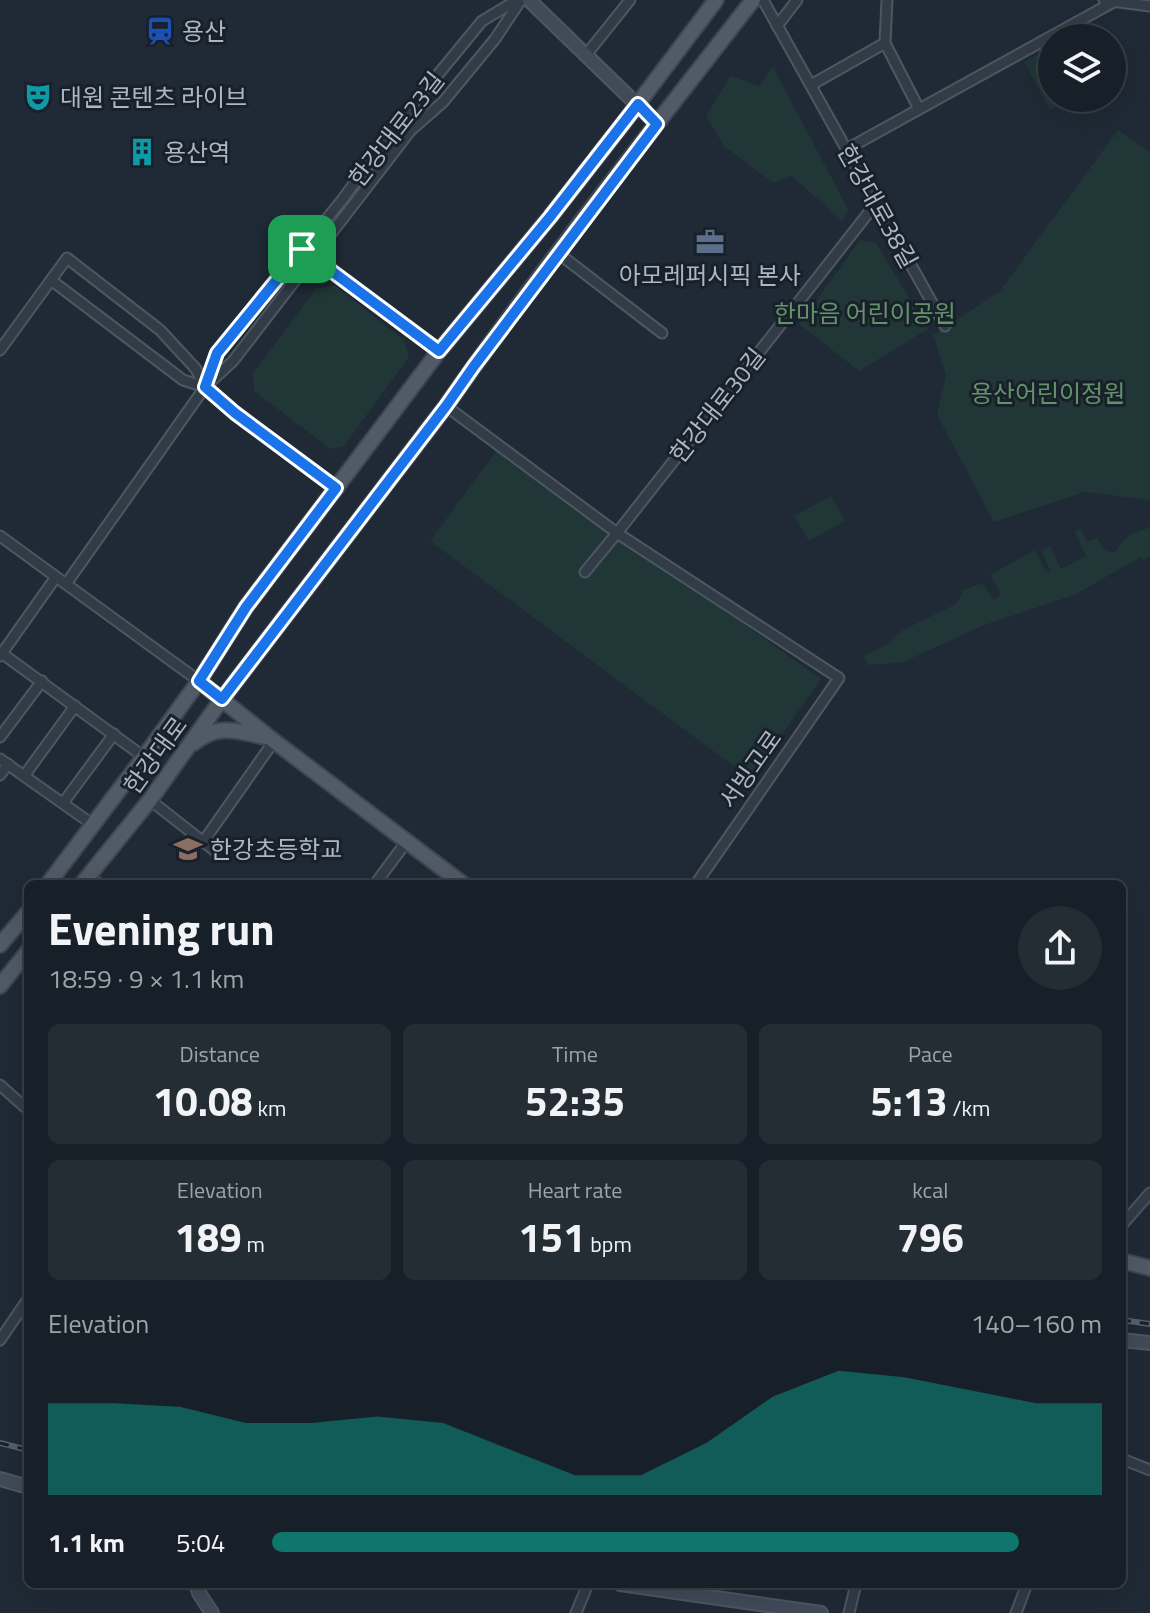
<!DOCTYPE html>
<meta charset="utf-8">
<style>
body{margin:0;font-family:"Titillium Web","Noto Sans KR",sans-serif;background:#242d34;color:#f1f3f6;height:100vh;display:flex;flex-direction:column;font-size:30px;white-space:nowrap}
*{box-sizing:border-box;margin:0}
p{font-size:26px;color:#9ea3a8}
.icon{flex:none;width:44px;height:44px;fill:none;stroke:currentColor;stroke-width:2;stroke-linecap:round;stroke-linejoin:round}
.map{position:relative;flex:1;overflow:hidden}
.side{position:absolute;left:24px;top:880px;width:1102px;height:708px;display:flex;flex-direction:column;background:#172028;border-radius:12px;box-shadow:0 8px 32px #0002,0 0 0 2px #363e45}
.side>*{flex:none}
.tools{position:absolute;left:1038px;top:24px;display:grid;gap:16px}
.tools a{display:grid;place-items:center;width:88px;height:88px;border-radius:50%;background:#172028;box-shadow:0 8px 32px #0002,0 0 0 2px #363e45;font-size:40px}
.pin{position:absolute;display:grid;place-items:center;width:68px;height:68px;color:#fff;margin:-34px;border-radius:16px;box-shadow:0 4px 12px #0006}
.round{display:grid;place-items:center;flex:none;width:84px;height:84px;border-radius:42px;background:#242d34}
.headline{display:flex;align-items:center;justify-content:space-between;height:136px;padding:0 24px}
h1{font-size:44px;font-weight:700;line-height:60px}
.metrics{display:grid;grid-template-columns:repeat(3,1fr);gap:12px;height:136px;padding:8px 24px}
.metrics div{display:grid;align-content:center;border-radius:12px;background:#242d34;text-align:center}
.metrics b{font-size:40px;font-weight:700}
.metrics small{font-size:22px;font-weight:400}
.metrics p{font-size:22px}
.chart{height:224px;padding:16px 24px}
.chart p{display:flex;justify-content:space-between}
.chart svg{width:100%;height:144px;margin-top:8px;fill:#0f766e;opacity:.7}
ul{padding:0 24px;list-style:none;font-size:26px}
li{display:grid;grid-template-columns:128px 96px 1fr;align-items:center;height:60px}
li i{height:20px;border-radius:10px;background:#0f766e}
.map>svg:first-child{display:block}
.green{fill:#213637}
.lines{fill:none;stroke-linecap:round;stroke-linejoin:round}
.street-casing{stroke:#4d5761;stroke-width:13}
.secondary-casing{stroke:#4d5761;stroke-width:16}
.primary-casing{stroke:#3c4550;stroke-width:18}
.street{stroke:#323c46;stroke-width:9}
.secondary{stroke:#404b59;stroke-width:12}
.primary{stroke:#505b67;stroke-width:14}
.rail-casing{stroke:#54606d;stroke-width:6}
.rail{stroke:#18212a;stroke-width:3;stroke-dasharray:9;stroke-linecap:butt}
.route-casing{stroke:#fff;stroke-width:16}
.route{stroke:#1a73e8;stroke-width:10}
.labels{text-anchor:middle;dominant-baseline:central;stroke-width:6;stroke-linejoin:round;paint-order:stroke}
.poi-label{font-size:24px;fill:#acb7c3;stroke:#18212a;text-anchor:start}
.street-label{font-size:24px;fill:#acb7c3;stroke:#18212a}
.park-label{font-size:24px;fill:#64936b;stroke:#18212a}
</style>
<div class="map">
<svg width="1150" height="1613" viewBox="0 0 1150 1613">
<rect width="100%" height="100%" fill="#1f2a36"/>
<!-- green -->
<g class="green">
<path d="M1052 46V98H1071L1050 110 1024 62Z"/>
<path d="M773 67 849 211 842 221 792 176 773 183 724 146 706 116 730 76 759 86Z"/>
<path d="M1118 130 1150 152V500L1085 492 994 522 937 415 946 375 933 335 1000 291Z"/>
<path d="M860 240 876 243 928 329 859 371 799 324Z"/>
<path d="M335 286 404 340 409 357 344 446 331 449 254 391 253 373 316 289Z"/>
<path d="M498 449 821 679 751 779 430 541Z"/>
<path d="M831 496 845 521 809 541 794 516Z"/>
<path d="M1150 526V556L1143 561 1141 557 1074 595 982 626 901 663 867 665 864 656 885 645 903 630 954 605 959 600 963 590 982 583 994 600 1001 594 990 575 1035 550 1046 571H1050L1042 552 1050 545 1061 569 1086 556 1075 532 1080 528 1087 541 1097 538 1105 550 1114 553C1119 546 1124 539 1132 534 1139 530 1145 531 1150 526Z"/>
</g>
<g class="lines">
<defs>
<g id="street">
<path d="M763 0 945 326"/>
<path d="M887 0 885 43 919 109"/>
<path d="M1104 0 1150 6"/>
<path d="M777 26 797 0"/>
<path d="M586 55 630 0"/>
<path d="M811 85 885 43"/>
<path d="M847 149 1117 0"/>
<path d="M302 249 439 351"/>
<path d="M558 253 662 333"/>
<path d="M51 280 183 380 205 387"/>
<path d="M0 350 67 258 160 330 196 369 205 387 235 413 336 488"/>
<path d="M206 384 217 353 342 200 403 117 482 21 517 0"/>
<path d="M446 406 617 533 585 572"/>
<path d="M0 536 199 681"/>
<path d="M66 584 205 387 233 361 411 130 443 102 495 39 521 0"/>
<path d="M0 652 144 757"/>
<path d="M0 656 56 577"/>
<path d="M0 737 42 681"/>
<path d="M0 759 92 824"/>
<path d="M0 775 8 764"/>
<path d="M24 776 75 706"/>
<path d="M150 800 215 851"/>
<path d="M63 803 114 734"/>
<path d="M203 842 274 741"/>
<path d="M89 876 99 884"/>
<path d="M375 884 407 841"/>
<path d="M696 884 839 678 617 533 877 202"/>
<path d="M0 1085 28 1110"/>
<path d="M1122 1225 1150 1193"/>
<path d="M0 1340 28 1299"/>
<path d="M1122 1459 1150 1470"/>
<path d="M576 1613 588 1584"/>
<path d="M849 1613 856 1584"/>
<path d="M1016 1613 1027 1584"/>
</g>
<g id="secondary">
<path d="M529 0 657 124"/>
<path d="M1122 1340 1150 1343"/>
<path d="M0 1479 28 1487"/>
<path d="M196 1584 199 1593 212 1613"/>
<path d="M620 1584 821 1613"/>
</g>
<g id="primary">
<path d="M199 681 270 738 463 884"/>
<path d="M194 743C219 723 236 731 265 737"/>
<path d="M48 884 144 757 199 681 246 607 336 488 439 351 550 217 625 121 716 0"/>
<path d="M82 884 150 800 222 699 446 406C543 267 649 134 753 0"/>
<path d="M0 945 28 912"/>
<path d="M0 986 28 951"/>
<path d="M1122 1261 1150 1268"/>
</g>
</defs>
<!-- street casing -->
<use href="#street" class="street-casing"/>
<!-- secondary casing -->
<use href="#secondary" class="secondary-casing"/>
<!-- primary casing -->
<use href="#primary" class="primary-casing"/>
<!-- street -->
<use href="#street" class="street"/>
<!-- secondary -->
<use href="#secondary" class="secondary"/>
<!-- primary -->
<use href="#primary" class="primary"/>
<defs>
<g id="rail">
<path d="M1122 1320 1150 1324"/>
<path d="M0 1443 28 1450"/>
</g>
</defs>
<!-- rail casing -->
<use href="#rail" class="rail-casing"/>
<!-- rail -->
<use href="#rail" class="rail"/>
</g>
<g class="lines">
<defs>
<path id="route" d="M638 104 657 124 474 366 446 406 222 699 199 681 246 607 336 488 235 413 205 387 217 353 302 249 439 351 550 217Z"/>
</defs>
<!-- route casing -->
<use href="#route" class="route-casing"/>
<!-- route -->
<use href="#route" class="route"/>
</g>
<!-- icons -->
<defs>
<symbol id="station-bare" viewBox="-9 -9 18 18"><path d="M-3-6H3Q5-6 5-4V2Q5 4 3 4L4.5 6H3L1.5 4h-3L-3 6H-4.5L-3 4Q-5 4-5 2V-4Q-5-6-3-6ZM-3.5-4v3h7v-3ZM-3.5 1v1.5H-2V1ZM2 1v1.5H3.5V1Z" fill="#1a4fb4" stroke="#18212a" stroke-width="2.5" paint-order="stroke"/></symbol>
<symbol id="theatre-bare" viewBox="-9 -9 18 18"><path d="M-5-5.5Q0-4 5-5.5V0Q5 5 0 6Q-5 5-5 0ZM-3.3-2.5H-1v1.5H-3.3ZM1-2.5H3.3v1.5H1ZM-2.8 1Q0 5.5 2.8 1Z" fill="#0f9aa8" stroke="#18212a" stroke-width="2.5" paint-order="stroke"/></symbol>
<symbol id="building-bare" viewBox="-9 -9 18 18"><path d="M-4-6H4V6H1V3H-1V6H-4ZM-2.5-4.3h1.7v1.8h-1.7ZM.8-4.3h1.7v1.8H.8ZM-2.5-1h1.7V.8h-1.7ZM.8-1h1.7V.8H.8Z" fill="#0f9aa8" stroke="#18212a" stroke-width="2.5" paint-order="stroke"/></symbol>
<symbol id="office-bare" viewBox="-9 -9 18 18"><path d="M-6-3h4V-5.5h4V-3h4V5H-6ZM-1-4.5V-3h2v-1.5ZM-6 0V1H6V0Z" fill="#5c6f8a" stroke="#18212a" stroke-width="2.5" paint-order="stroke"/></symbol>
<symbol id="school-bare" viewBox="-9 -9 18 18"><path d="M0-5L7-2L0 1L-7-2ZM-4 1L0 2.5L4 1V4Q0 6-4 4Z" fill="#8d6e63" stroke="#18212a" stroke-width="2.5" paint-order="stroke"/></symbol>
</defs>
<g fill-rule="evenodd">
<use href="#station-bare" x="140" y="11" width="40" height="40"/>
<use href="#theatre-bare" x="18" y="77" width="40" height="40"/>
<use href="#building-bare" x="122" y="132" width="40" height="40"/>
<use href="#office-bare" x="690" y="222" width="40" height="40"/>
<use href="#school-bare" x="168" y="829" width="40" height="40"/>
</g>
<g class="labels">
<!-- poi labels -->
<g class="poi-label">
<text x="182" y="31">용산</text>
<text x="60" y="97">대원 콘텐츠 라이브</text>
<text x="164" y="152">용산역</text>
<text x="710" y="275" text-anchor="middle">아모레퍼시픽 본사</text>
<text x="210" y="849">한강초등학교</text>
</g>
<!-- street labels -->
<g class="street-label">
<text transform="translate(396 129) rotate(-52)">한강대로23길</text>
<text transform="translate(878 206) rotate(61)">한강대로38길</text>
<text transform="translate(717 405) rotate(-52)">한강대로30길</text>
<text transform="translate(155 755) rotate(-54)">한강대로</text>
<text transform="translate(750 769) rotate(-55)">서빙고로</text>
</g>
<!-- park labels -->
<g class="park-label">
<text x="865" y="313">한마음 어린이공원</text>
<text x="1048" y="393">용산어린이정원</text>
</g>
</g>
</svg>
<div class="tools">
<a><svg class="icon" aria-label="layers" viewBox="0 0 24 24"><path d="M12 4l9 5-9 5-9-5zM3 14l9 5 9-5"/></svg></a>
</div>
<div class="pin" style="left:302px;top:249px;background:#1e9e55"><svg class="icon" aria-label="arrive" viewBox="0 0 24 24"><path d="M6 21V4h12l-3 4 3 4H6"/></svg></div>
<section class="side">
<div class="headline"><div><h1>Evening run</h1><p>18:59 · 9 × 1.1 km</p></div><a class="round"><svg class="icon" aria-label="share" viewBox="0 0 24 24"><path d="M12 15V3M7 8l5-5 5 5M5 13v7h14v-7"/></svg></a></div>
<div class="metrics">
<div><p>Distance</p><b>10.08<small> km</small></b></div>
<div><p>Time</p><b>52:35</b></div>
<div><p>Pace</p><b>5:13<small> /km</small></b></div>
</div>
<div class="metrics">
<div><p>Elevation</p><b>189<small> m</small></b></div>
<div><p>Heart rate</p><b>151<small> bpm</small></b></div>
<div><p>kcal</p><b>796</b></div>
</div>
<div class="chart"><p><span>Elevation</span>140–160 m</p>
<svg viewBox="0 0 160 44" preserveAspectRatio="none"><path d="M0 44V16L10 16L20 17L30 22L40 22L50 20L60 22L70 30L80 38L90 38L100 28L110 14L120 6L130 8L140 12L150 16L160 16V44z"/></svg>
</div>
<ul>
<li><b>1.1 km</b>5:04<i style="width:90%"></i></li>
</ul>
</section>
</div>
